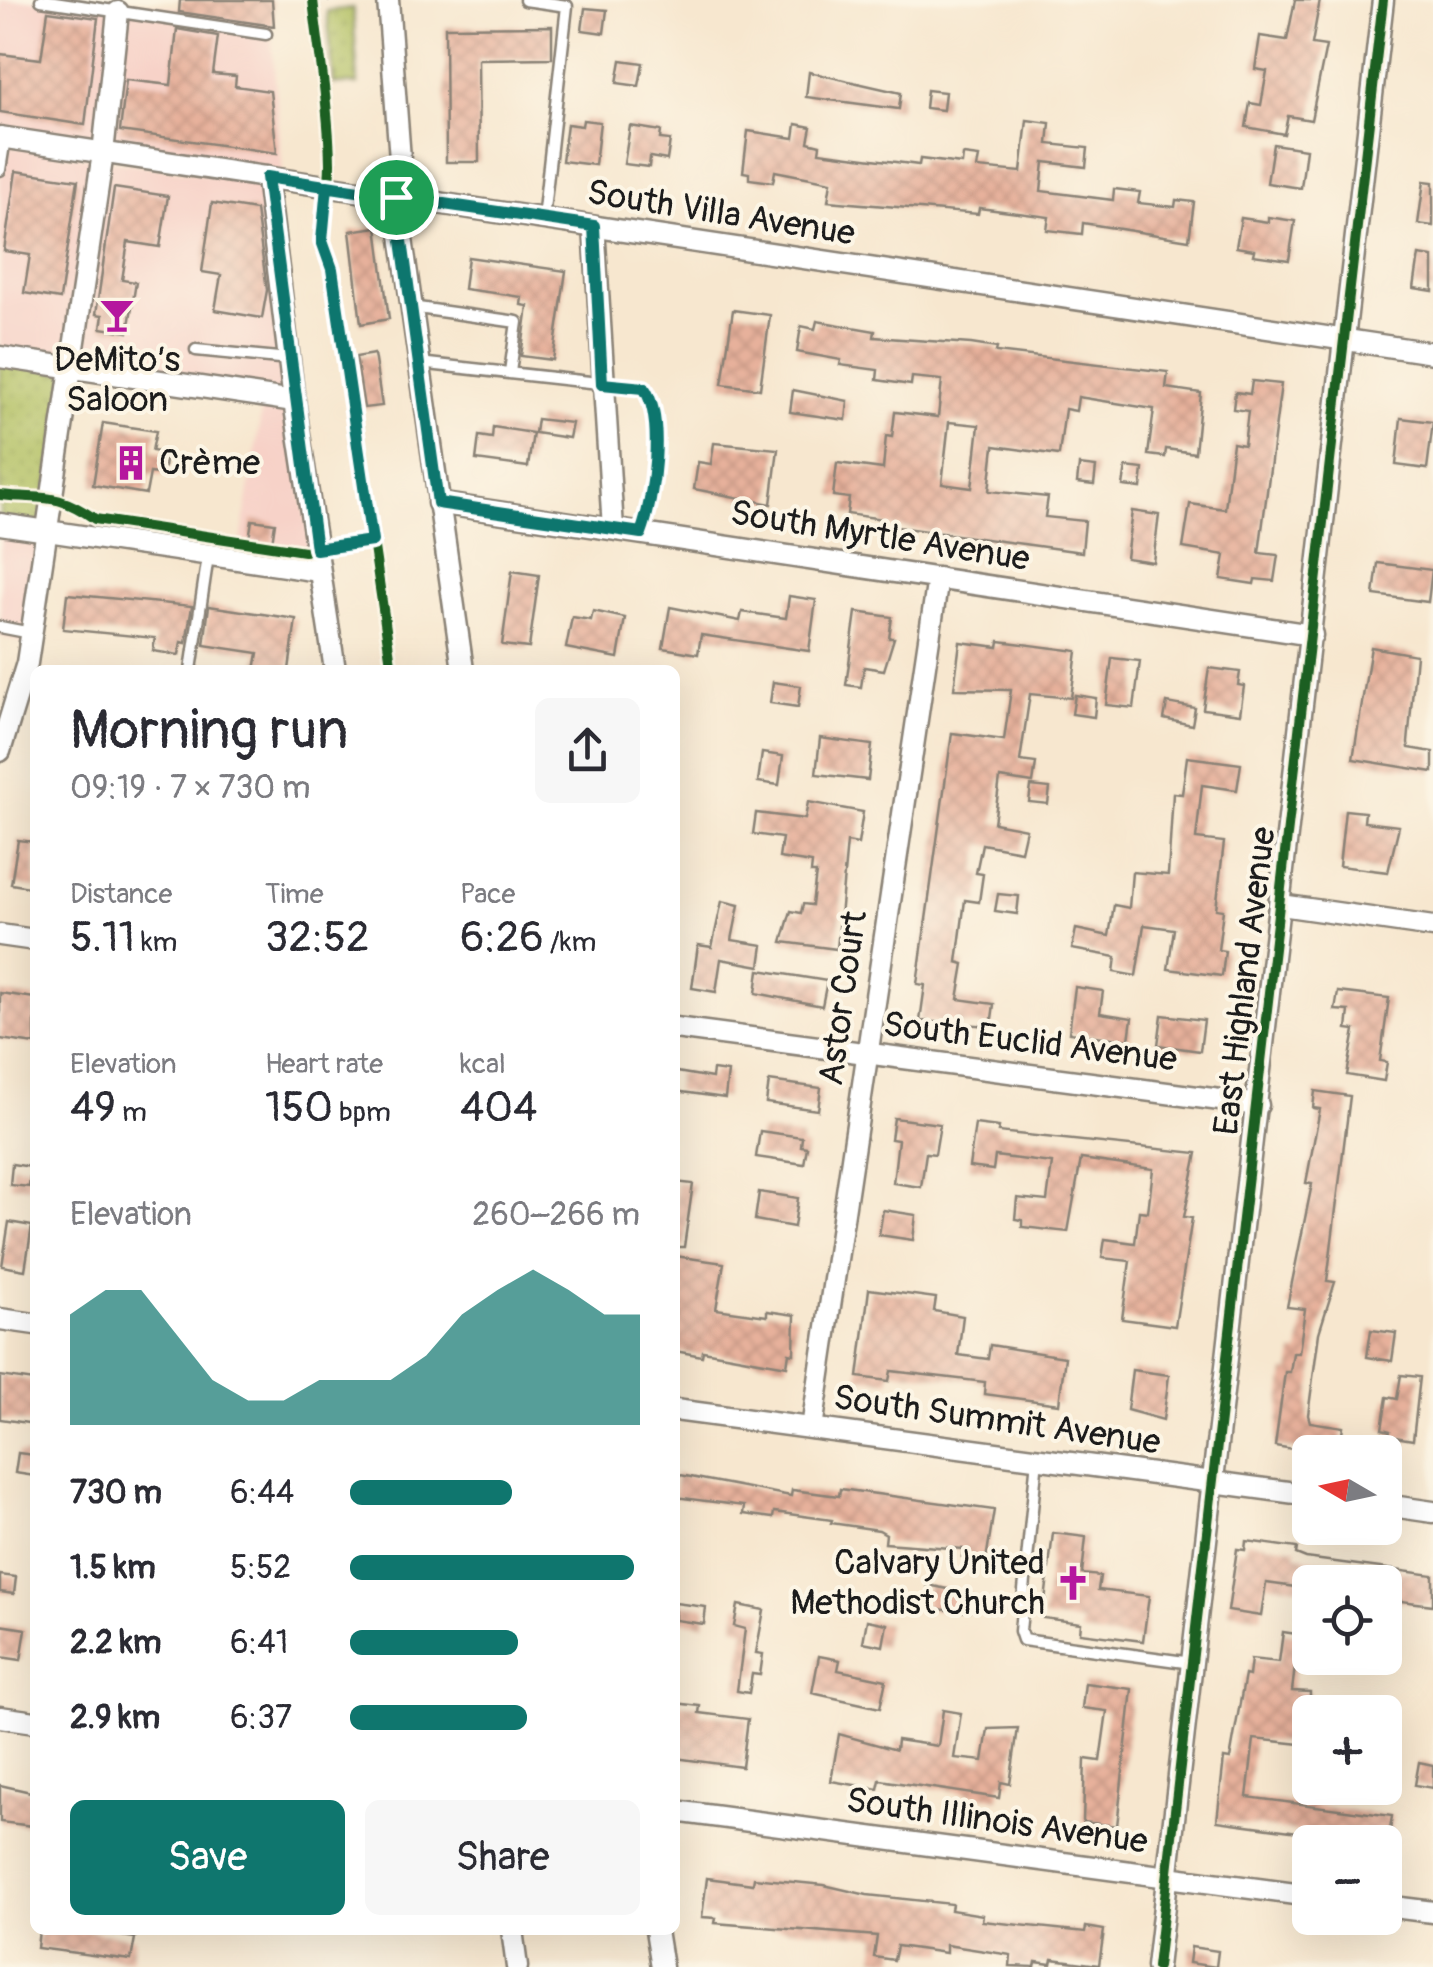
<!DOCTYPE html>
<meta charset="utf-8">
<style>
body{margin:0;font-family:Pangolin,sans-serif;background:#f7f7f7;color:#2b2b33;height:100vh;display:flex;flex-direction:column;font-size:38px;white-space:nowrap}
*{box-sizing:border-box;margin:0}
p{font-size:32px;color:#7c7c81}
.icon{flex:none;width:55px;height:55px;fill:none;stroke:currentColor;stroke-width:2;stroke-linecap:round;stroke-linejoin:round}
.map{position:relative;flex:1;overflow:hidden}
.sheet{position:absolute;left:30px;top:665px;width:650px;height:1270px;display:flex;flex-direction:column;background:#fff;border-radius:15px;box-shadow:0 10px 40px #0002}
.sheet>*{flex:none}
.needle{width:65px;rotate:279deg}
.controls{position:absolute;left:1292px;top:1435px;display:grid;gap:20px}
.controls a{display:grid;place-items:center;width:110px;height:110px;border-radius:15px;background:#fff;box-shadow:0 10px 40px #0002;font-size:50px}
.pin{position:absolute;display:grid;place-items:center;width:85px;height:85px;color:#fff;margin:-42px;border:5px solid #fff;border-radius:50%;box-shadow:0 2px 10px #0007}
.round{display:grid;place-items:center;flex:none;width:105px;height:105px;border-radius:15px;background:#f7f7f7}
.headline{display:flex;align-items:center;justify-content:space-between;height:170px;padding:0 40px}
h1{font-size:55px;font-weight:600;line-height:75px}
.metrics{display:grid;grid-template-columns:repeat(3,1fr);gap:15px;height:170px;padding:10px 40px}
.metrics div{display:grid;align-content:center}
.metrics b{font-size:42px;font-weight:600}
.metrics small{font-size:28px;font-weight:400}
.metrics p{font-size:28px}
.chart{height:280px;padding:20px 40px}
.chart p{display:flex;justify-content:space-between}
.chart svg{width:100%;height:180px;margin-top:10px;fill:#0f766e;opacity:.7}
.button{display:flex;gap:20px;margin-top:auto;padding:20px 40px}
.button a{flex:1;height:115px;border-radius:15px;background:#0f766e;color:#fff;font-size:40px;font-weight:600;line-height:115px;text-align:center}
.button a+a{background:#f7f7f7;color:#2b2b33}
ul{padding:0 40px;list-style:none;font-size:32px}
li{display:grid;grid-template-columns:160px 120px 1fr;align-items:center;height:75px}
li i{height:25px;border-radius:12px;background:#0f766e}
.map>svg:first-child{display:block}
.built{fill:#f7d1c7}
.green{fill:url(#green-dots);stroke:#666e3e;stroke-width:2.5}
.building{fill:url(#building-cross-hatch);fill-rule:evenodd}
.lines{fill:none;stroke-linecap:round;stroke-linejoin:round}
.lane-casing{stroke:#8a8276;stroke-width:15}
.street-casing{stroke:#8a8276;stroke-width:25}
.path{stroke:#8a8276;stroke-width:4;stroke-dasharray:8 8;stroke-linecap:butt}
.lane{stroke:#fff;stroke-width:10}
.street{stroke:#fff;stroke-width:20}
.cycleway-casing{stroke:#fcf5e5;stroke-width:16}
.cycleway{stroke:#1b5e20;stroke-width:10}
.route-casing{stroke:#fff;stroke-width:20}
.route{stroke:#0f766e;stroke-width:12}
.labels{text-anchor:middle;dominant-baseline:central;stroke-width:8;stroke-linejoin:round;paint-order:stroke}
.street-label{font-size:35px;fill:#1c1c1c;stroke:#fcf5e5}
.poi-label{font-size:35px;fill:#1c1c1c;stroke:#fcf5e5}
</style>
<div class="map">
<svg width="1433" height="1967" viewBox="0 0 1433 1967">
<defs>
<pattern id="green-dots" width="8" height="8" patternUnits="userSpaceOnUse" patternTransform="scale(2.5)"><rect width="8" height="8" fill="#b1bf61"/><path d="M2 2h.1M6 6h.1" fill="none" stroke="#98a454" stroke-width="1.8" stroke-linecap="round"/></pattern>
<pattern id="building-cross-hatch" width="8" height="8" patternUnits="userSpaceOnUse" patternTransform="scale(2.5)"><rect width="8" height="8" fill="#e7b19b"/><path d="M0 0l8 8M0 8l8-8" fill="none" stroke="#c69885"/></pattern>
</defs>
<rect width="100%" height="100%" fill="#fcf5e5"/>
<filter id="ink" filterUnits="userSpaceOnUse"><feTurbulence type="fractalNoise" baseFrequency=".01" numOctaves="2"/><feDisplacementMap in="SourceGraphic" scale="20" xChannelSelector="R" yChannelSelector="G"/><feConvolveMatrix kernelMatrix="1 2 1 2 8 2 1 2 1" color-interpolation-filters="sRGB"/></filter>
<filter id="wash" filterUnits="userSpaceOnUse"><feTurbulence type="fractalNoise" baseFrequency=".0048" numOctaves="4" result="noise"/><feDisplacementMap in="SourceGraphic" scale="40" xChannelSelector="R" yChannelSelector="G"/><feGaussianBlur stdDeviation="2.25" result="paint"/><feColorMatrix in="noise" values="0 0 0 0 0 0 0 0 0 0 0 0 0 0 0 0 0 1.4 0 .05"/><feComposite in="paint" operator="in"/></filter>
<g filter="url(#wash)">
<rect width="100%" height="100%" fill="#f7e7cf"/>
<!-- built -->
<g class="built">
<path d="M0 0H123L270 21 283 174 0 131Z"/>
<path d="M0 145 262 183 288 395 0 350Z"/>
<path d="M263 401 288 404 313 565 239 555Z"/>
<path d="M0 531 45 538 30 645 0 636Z"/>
</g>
<!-- green -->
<g class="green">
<path d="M353 8 358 84H334L327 11Z"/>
<path d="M0 362 66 373 43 524 0 518Z"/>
</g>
<g id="blocks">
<!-- building -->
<g class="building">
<path d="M180 0H272L274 26 179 12Z"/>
<path d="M1295 0H1320L1312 44 1326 46 1311 120 1288 116 1284 134 1246 127 1250 103 1261 105 1267 71 1255 69 1260 36 1287 40Z"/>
<path d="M585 8 607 10 604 33 582 30Z"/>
<path d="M48 11 98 18 85 125 0 112V54L41 59Z"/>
<path d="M552 26V58L478 59 479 162H446L445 27Z"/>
<path d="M177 29 218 36 213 74 236 76 235 86 270 91 277 153 120 131 126 80 171 85Z"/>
<path d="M621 60 643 63 639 86 617 83Z"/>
<path d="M809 72 901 93 899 109 806 97Z"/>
<path d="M927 90 945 92 943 110 925 108Z"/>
<path d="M583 120 600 122 595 165 562 161 567 124 582 126Z"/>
<path d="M1027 120 1050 123 1048 144 1088 148 1086 167 1044 162 1041 191 1113 200 1114 189 1140 192 1138 203 1175 207 1176 200 1194 202 1189 240 1083 223 1082 234 1047 230 1049 217 979 208 978 214 828 201 831 182 775 171 773 182 749 179V173L743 172 748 131 794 138 796 124 811 127 808 142 820 145 819 152 919 165 920 159 962 164 963 155 979 157 977 168 1021 172Z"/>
<path d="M630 126 661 131 660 139 670 140 667 160 650 157 649 167 624 164Z"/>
<path d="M1273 144 1306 149 1301 188 1267 183Z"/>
<path d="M16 171 78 180 60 299 24 293 30 255 4 251Z"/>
<path d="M1424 181 1433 182V226L1418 224Z"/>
<path d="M114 188 168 196 160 247 128 242 122 280 136 282 128 332 101 328 103 315 96 314Z"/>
<path d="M212 203 256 210 267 290 262 318 215 310 221 275 202 272Z"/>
<path d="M1268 217 1295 221 1289 260 1253 255 1254 250 1236 247 1241 218 1268 222Z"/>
<path d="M377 227 389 319 361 324 350 231Z"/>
<path d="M1419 255 1433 257V291L1414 288Z"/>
<path d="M468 257 566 271 553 360 521 356 528 306 521 305 522 297 464 289Z"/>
<path d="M733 310 770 315 760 389 722 384Z"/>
<path d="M817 321 875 331 874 337 971 344 997 348 996 352 1168 372 1166 388 1201 393 1195 453 1166 449 1165 457 1148 455 1154 409 1078 397 1076 411 1065 409 1059 455 994 446 989 491 1048 497 1045 517 1085 521 1082 552 882 525 883 519 847 514 849 498 833 496 837 463 883 469 886 436 892 437 895 412 938 417 942 380 912 377 911 385 877 380 878 370 840 365 841 360 797 352 801 326 815 329ZM949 422 979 425 972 488 942 484Z"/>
<path d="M374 354 382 406 364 408 356 357Z"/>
<path d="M1252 381 1281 384 1259 553 1278 555 1274 581 1255 579 1254 584 1221 579 1225 555 1183 548 1190 504 1225 509 1233 443 1244 445 1248 411 1233 409 1235 392 1250 394Z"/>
<path d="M793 390 848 401 846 420 790 412Z"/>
<path d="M1401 418 1433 422 1427 469 1396 465Z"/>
<path d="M537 419 572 423 569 438 535 433Z"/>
<path d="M103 423 156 431 152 451 166 453 163 475 150 473 146 494 93 485Z"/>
<path d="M493 427 533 433 528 467 476 460 479 436 492 438Z"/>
<path d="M714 443 778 449 771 504 694 489 698 462 711 464Z"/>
<path d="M1079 465 1096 467 1094 485 1077 483Z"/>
<path d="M1126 467 1143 469 1141 488 1123 486Z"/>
<path d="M1132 511 1159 515 1153 562 1126 558Z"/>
<path d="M252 520 275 523 272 543 249 539Z"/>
<path d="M1378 563 1432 570 1428 602 1374 595Z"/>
<path d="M512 571 539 575 529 648 502 645Z"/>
<path d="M67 594 192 606 186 643 181 642 179 655 153 651 155 638 63 629Z"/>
<path d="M789 596 816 600 809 651 701 635 698 654 663 648 670 607 740 621 742 612 786 618Z"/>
<path d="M209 606 296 619 289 670H255L258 653 204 645Z"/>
<path d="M593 611 625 618 618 658 566 648 572 617 591 620Z"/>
<path d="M856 612 892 617 889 638H894L884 670 864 667 861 687 846 685Z"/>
<path d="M999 641 1077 651 1071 698 1030 694 1020 761 1036 763 1033 783 1000 778 994 823 1026 829 1021 851 982 844 976 873 983 874 979 902 965 900 957 962 964 964 958 999 994 1004 991 1026 920 1021 925 985 917 984 952 733 1004 740 1011 690 954 689 960 642 998 647Z"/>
<path d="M1371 647 1416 655 1408 743 1409 748 1433 752V772L1353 759Z"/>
<path d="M1112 658 1140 661 1134 708 1106 705Z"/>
<path d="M1209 668 1240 672 1238 685 1244 686 1240 714 1203 709Z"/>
<path d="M773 682 801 686 798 707 770 703Z"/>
<path d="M1075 695 1096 698 1094 717 1072 714Z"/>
<path d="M1167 703 1195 708 1192 725 1164 719Z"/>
<path d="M820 738 872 745 868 780 816 774Z"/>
<path d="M762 753 783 756 779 785 758 782Z"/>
<path d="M1187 757 1241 764 1237 790 1202 785 1196 839 1224 842 1216 909 1223 910 1218 950 1225 951 1222 976 1168 969 1174 929 1144 925 1136 976 1114 972 1116 957 1072 949 1076 929 1109 936 1114 905 1129 908 1132 872 1168 875 1173 793 1182 794Z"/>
<path d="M1031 786 1050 788 1048 804 1029 802Z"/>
<path d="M808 802 863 812 858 844 847 842 837 949 782 942 791 911 801 913 803 904 812 905 816 873H811L812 863 779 858 782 838 753 834 756 813 805 819Z"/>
<path d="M1345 810 1365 812 1364 822 1399 826 1388 872 1339 866Z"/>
<path d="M18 840 35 842V888L11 884Z"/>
<path d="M998 894 1019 896 1017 914 995 911Z"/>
<path d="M722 901 739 905 732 940 763 945 760 966 721 959 716 992 692 988 698 945 712 947Z"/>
<path d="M759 970 827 981 822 1006 756 993Z"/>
<path d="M1075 987 1103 991 1100 1013 1132 1018 1129 1040 1069 1033Z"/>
<path d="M1338 992 1389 998 1380 1061 1387 1062 1384 1081 1347 1075 1355 1030 1347 1029 1349 1011 1335 1010Z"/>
<path d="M0 993 35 998V1044L0 1039Z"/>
<path d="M1162 1015 1204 1020 1200 1051 1158 1045Z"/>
<path d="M713 1070 728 1072 725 1098 675 1091 677 1072 712 1078Z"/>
<path d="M769 1081 821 1088 818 1110 766 1103Z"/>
<path d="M1315 1091 1350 1096 1327 1281 1335 1282 1319 1333 1308 1415 1310 1422 1343 1427 1340 1448 1313 1444 1311 1452 1275 1446 1285 1372H1290L1293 1353H1299L1305 1309 1287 1307 1312 1184 1306 1183 1320 1109 1313 1108Z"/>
<path d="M894 1118 940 1124 935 1154 926 1153 921 1187 893 1183 898 1140 891 1139Z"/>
<path d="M975 1124 999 1127 998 1132 1197 1153 1184 1217 1192 1218 1175 1326 1122 1319 1130 1261 1102 1258 1105 1239 1135 1243 1139 1211 1148 1212 1153 1169 1081 1159 1068 1232 1022 1227V1220L1015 1219 1017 1198 1047 1201 1052 1163 995 1156 993 1170 969 1167Z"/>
<path d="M760 1131 802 1137 801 1146 807 1147 804 1164 756 1157Z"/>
<path d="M12 1164 31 1167 29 1187 10 1185Z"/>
<path d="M675 1182 693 1184 684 1247H675Z"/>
<path d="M759 1192 798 1198 794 1227 755 1220Z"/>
<path d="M883 1210 916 1215 913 1240 879 1235Z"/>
<path d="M9 1222 32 1226 25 1270 2 1266Z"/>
<path d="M675 1256 724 1263 716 1309 767 1316V1311L795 1315 794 1354 789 1353 787 1366 703 1351 702 1356 675 1351Z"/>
<path d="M869 1289 936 1298 934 1311 963 1316 958 1355 988 1359 990 1345 1065 1357 1059 1404 984 1394 985 1382 891 1371 889 1381 858 1377Z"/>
<path d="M1371 1330 1396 1333 1392 1361 1367 1357Z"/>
<path d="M1132 1370 1169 1375 1163 1420 1127 1410Z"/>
<path d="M1401 1375 1420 1377 1413 1440 1389 1436 1390 1431 1382 1429 1387 1397 1397 1399Z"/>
<path d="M0 1376 35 1381V1424L0 1419Z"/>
<path d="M18 1453 35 1455V1476L15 1473Z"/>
<path d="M675 1474 791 1496 792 1490 839 1496 840 1489 994 1510 986 1560 962 1557 963 1549 885 1543 886 1534 879 1530 831 1523 832 1520 774 1512 773 1518 743 1514 744 1506 675 1497Z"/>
<path d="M1053 1533 1086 1537 1082 1574 1100 1576 1098 1590 1149 1596 1143 1641 1080 1633 1081 1623 1043 1618Z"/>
<path d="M1246 1541 1297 1548 1296 1554 1306 1558 1433 1575V1605L1393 1600 1395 1582H1310V1589L1266 1583 1261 1616 1228 1611 1237 1549 1245 1550Z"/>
<path d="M0 1575 16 1577 14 1594 0 1592Z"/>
<path d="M928 1585 972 1594 970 1612 925 1608Z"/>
<path d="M675 1603 706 1607 704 1624 675 1620Z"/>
<path d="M738 1605 764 1610 756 1653 763 1654 760 1675 752 1674 749 1693 737 1691 745 1629 734 1626Z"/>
<path d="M867 1620 887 1624 883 1646 863 1642Z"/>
<path d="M0 1625 26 1629 21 1660 0 1657Z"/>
<path d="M1283 1632 1310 1636V1660L1296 1658 1292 1691 1310 1692V1745L1254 1739 1247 1797 1392 1816 1388 1844 1217 1821 1224 1758 1230 1759 1245 1675 1249 1676 1251 1659 1279 1662Z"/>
<path d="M819 1656 840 1660 838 1670 886 1680 880 1708 812 1693Z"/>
<path d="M1085 1683 1132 1689 1117 1826 1083 1822 1085 1759 1100 1761 1107 1711 1082 1708Z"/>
<path d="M675 1703 700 1706 699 1713 748 1719 742 1767 675 1758Z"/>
<path d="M943 1710 961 1713 954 1758 983 1761 988 1729 1018 1728 1010 1784 1001 1782 999 1798 880 1780 878 1789 831 1781 839 1734 896 1750 897 1740 938 1746Z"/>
<path d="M1419 1762 1433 1765V1788L1415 1785Z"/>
<path d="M0 1785 35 1793 33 1826 0 1822Z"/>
<path d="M707 1878 753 1884 754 1878 824 1885 867 1895 952 1904 951 1910 983 1915 982 1921 1085 1932 1086 1927 1104 1930 1099 1965 1052 1959 1051 1964 1036 1962 1035 1967 1010 1966 1011 1955 946 1945V1953L897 1946 894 1960 874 1957 877 1936 715 1923 716 1918 702 1917Z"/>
<path d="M39 1930H84L135 1938 131 1960 37 1948Z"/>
<path d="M1191 1947 1218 1951 1216 1967 1189 1963Z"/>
</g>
</g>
</g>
<g filter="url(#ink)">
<use href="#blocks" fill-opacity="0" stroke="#8a8276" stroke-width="2.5"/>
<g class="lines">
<defs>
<g id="lane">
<path d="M41 0 266 34"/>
<path d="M525 0 567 6 543 219"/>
<path d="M0 170 5 138"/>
<path d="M411 307 517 322 510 372"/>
<path d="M196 350 289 359"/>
<path d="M419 363 644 388C665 418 654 499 641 533"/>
<path d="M0 627 31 633"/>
<path d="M191 670 208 556"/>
<path d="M1037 1459 1020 1631 1023 1640 1192 1663"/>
</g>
<g id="street">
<path d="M388 0 400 159 396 197 463 670"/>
<path d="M0 137 1433 353"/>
<path d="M267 177 294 401 335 670"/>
<path d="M594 227 613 529"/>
<path d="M0 357 294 401"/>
<path d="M438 503 1312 635"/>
<path d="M0 524 319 571"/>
<path d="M0 751 27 663 103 153 118 12"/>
<path d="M1281 905 1433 927"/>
<path d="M0 935 35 940"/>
<path d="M675 1028 1258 1105"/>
<path d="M0 1319 35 1324"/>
<path d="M675 1410 1310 1495"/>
<path d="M812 1428 938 578"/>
<path d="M1385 1505 1433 1512"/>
<path d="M0 1717 35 1722"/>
<path d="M675 1811 1310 1896"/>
<path d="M1385 1906 1433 1912"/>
<path d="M512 1930 517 1967"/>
<path d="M656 1930 662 1967"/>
<path d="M1157 1967 1383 0"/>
</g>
</defs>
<!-- lane casing -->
<use href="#lane" class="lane-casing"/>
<!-- street casing -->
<use href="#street" class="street-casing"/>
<!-- path -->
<path class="path" d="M314 10 329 0"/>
<!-- lane -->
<use href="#lane" class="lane"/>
<!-- street -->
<use href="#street" class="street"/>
<defs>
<g id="cycleway">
<path d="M313 0C319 54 329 108 330 163 330 209 313 220 333 269L392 670"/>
<path d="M0 495C45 500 54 491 95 519L304 551 372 541"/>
<path d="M1157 1967 1383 0"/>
</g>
</defs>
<!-- cycleway casing -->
<use href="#cycleway" class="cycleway-casing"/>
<!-- cycleway -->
<use href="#cycleway" class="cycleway"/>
</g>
</g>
<g class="lines" filter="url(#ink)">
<defs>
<path id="route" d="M396 197 267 177 316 549 372 541 332 269 322 241 327 186 396 197 438 503 641 533C654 499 665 418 644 388L602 384 594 226 396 197"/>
</defs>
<!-- route casing -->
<use href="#route" class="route-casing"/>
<!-- route -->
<use href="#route" class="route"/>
</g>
<!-- icons -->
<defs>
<symbol id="bar-bare" viewBox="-9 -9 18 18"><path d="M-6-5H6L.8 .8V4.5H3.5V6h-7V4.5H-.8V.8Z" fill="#b5179e" stroke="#fcf5e5" stroke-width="2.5" paint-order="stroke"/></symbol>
<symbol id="building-bare" viewBox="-9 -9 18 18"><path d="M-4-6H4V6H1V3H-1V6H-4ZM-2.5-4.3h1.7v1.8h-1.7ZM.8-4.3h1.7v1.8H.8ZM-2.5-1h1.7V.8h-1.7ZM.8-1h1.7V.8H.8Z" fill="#b5179e" stroke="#fcf5e5" stroke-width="2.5" paint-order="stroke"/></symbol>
<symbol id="church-bare" viewBox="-9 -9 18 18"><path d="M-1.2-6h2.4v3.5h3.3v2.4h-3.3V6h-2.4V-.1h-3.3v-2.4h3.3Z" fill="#b5179e" stroke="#fcf5e5" stroke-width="2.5" paint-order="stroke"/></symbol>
</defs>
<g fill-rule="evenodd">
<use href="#bar-bare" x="92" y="290" width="50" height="50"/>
<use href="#building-bare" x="106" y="438" width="50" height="50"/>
<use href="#church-bare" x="1048" y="1558" width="50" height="50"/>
</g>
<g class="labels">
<!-- street labels -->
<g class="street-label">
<text transform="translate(721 213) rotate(9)">South Villa Avenue</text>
<text transform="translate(880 536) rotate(9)">South Myrtle Avenue</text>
<text transform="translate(1245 981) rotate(-83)">East Highland Avenue</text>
<text transform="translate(843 998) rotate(-82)">Astor Court</text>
<text transform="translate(1030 1042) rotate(7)">South Euclid Avenue</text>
<text transform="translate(997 1420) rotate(8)">South Summit Avenue</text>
<text transform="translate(997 1821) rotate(8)">South Illinois Avenue</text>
</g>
<!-- poi labels -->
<g class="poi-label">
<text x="117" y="360">DeMito’s<tspan x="117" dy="40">Saloon</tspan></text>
<text x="159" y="463" text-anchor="start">Crème</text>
<text x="1045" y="1563" text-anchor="end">Calvary United<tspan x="1045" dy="40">Methodist Church</tspan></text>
</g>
</g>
</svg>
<div class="controls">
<a><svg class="needle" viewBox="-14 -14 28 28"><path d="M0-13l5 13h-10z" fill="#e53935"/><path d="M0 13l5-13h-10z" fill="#7c7c81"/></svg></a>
<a><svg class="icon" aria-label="locate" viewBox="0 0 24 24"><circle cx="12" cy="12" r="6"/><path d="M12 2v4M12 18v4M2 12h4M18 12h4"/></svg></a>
<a>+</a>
<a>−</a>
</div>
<div class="pin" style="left:396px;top:197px;background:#1e9e55"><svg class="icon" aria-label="arrive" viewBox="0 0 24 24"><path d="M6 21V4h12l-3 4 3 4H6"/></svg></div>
<section class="sheet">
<div class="headline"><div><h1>Morning run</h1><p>09:19 · 7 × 730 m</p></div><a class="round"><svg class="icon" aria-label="share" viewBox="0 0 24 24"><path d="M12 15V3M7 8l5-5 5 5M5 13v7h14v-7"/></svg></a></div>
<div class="metrics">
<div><p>Distance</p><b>5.11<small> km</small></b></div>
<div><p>Time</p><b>32:52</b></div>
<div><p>Pace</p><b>6:26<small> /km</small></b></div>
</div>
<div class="metrics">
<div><p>Elevation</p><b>49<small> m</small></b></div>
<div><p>Heart rate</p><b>150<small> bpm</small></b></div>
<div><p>kcal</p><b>404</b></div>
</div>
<div class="chart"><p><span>Elevation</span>260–266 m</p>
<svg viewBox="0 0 160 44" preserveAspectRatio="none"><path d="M0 44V17L10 11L20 11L30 22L40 33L50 38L60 38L70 33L80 33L90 33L100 27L110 17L120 11L130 6L140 11L150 17L160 17V44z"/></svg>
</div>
<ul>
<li><b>730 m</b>6:44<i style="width:56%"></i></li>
<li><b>1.5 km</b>5:52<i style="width:98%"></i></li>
<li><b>2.2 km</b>6:41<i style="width:58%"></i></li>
<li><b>2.9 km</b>6:37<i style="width:61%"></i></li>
</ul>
<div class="button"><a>Save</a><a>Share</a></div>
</section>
</div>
